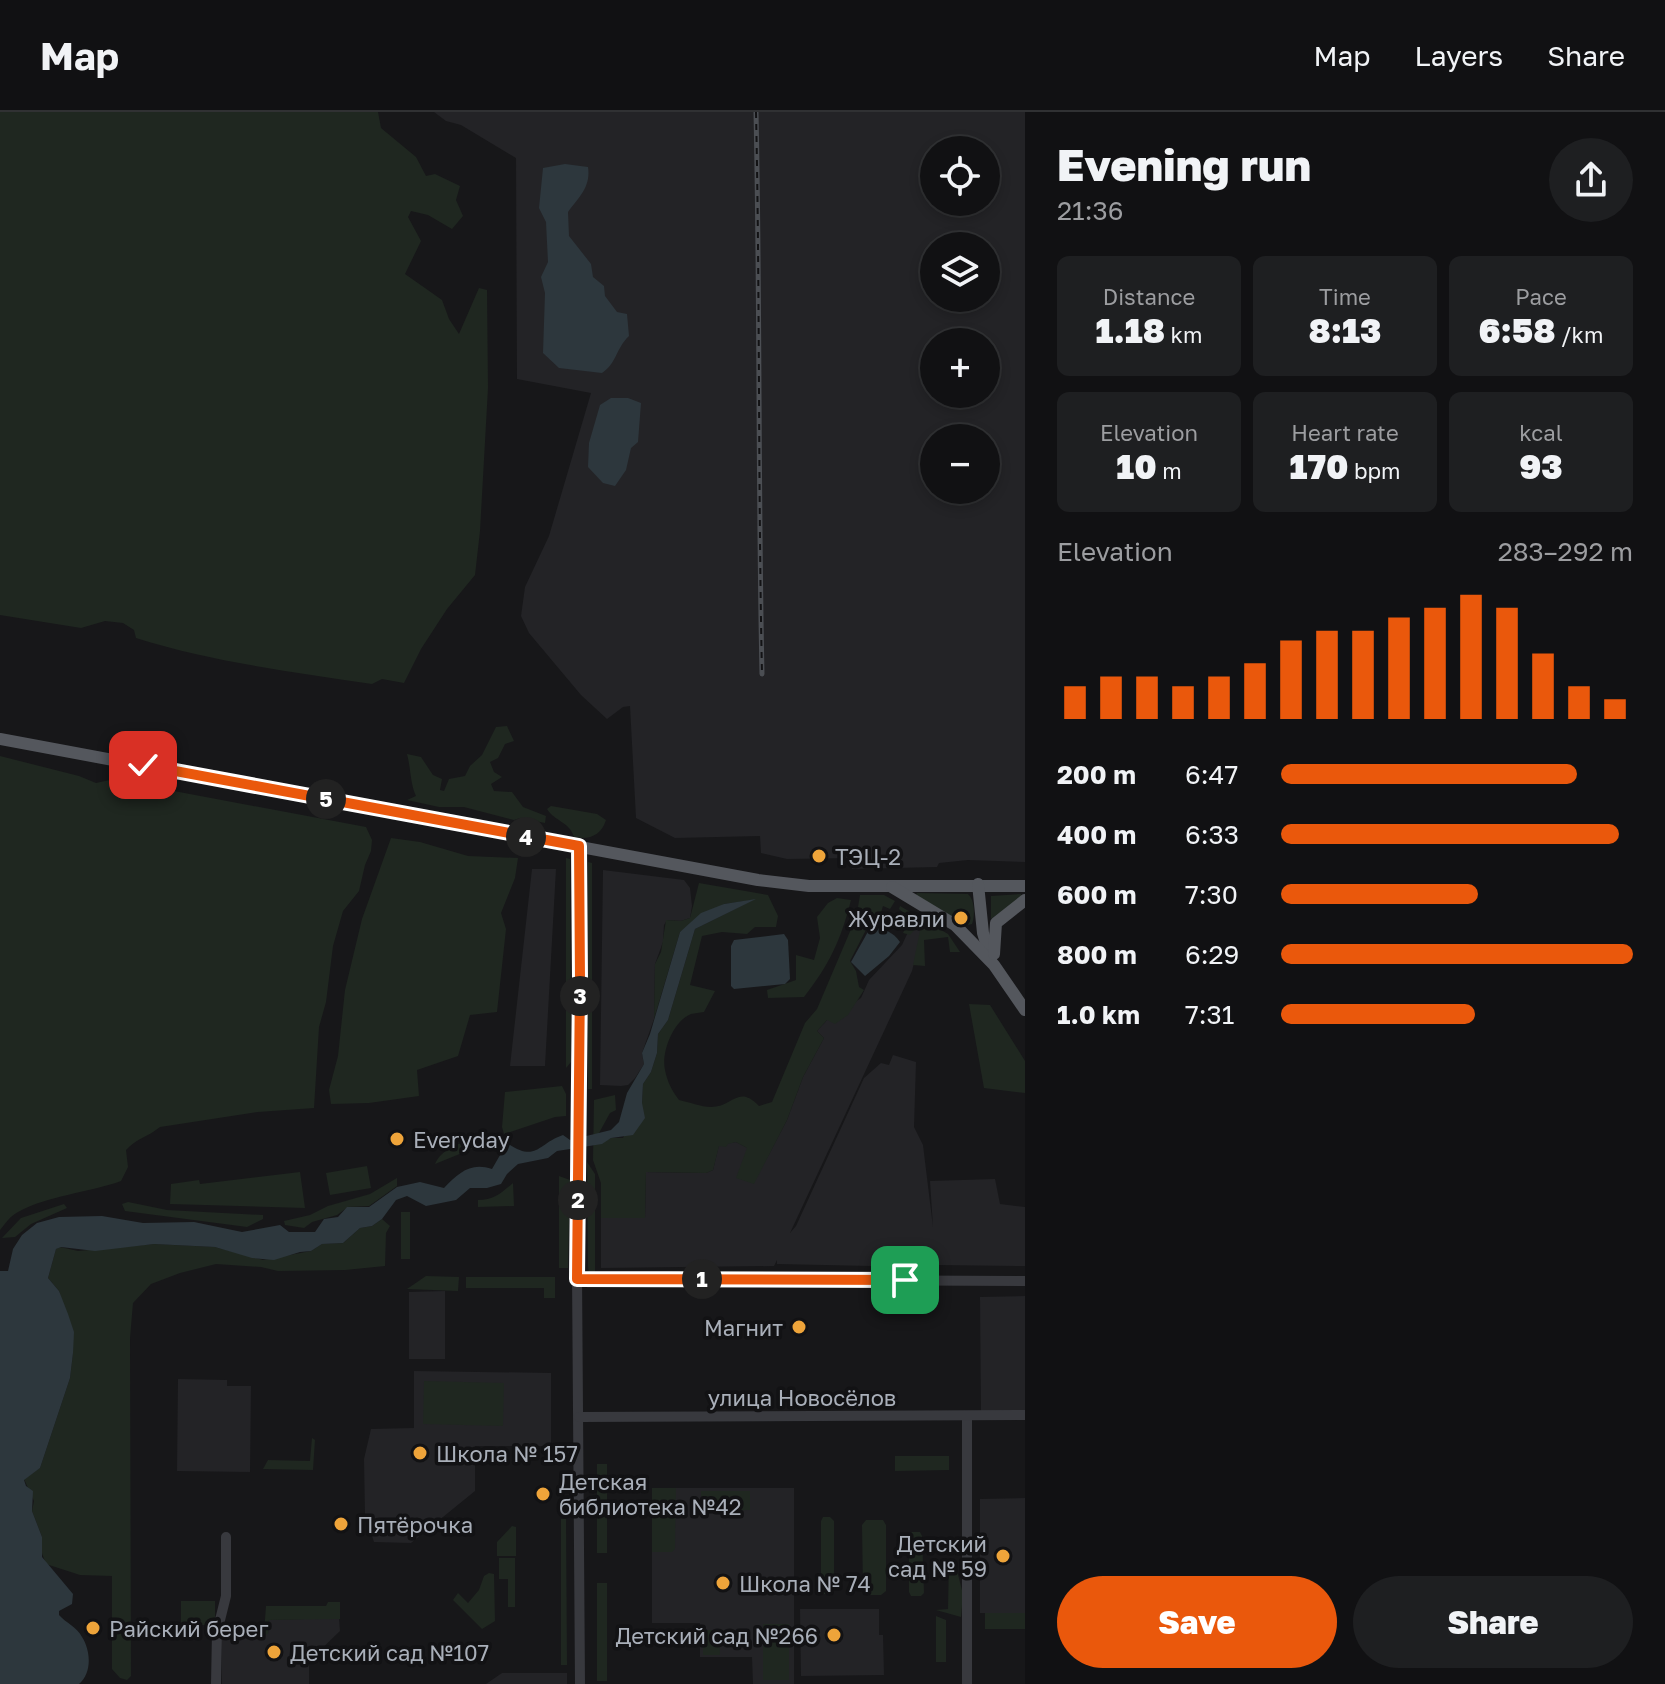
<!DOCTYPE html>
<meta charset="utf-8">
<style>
body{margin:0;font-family:"Golos Text",sans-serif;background:#1e1f21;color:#f1f3f6;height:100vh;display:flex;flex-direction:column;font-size:30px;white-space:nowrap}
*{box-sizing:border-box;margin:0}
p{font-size:26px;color:#9c9da0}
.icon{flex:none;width:44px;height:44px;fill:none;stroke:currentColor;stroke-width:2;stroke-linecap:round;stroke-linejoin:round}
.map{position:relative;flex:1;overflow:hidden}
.panel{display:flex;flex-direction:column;background:#111113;width:640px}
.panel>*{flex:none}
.fabs{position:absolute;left:920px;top:24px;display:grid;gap:16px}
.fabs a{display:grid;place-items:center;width:80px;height:80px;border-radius:50%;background:#111113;box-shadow:0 4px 12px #0003,0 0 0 2px #303133;font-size:40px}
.pin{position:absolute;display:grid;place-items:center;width:68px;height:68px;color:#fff;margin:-34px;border-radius:16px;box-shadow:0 4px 12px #0006}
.km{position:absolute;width:40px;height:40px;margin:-20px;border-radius:50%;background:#222;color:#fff;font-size:22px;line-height:40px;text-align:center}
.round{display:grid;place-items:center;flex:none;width:84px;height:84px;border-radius:42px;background:#1e1f21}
.overview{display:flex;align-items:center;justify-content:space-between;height:136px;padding:0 32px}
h1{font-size:44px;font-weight:800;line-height:60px}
.figures{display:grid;grid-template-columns:repeat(3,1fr);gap:12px;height:136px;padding:8px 32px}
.figures div{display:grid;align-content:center;border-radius:12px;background:#1e1f21;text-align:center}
.figures b{font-size:34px;font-weight:800}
.figures small{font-size:22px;font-weight:400}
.figures p{font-size:22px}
.chart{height:224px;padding:16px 32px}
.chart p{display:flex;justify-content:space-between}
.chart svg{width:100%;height:144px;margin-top:8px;stroke:#ea580c;stroke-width:6}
.cta{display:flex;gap:16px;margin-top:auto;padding:16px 32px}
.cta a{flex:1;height:92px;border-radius:48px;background:#ea580c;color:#fff;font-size:32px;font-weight:800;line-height:92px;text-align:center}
.cta a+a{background:#1e1f21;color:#f1f3f6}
ul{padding:0 32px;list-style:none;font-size:26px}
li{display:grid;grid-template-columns:128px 96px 1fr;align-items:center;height:60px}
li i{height:20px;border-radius:10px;background:#ea580c}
header{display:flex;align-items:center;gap:48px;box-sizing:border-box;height:112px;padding:0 40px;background:#111113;border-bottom:2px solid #303133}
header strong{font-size:38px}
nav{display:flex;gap:44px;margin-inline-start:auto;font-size:28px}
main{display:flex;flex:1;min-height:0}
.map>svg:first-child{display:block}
.built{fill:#232326;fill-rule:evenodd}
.green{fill:#1f2720}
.water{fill:#2d373d}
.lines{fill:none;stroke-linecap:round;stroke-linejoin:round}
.minor{stroke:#38393e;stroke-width:10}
.major{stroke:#54575d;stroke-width:12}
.rail-casing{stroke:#4b4e53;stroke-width:5}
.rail{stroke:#121214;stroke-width:2;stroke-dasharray:6;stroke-linecap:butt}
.route-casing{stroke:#fff;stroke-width:16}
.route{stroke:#ea580c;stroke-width:10}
.poi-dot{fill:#eea43a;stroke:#121214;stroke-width:3}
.labels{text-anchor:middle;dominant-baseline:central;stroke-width:7;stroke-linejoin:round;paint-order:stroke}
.poi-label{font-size:22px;fill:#a9afb9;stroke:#121214;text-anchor:start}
.street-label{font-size:22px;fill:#a9afb9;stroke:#121214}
</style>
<header>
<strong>Map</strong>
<nav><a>Map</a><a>Layers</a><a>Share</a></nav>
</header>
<main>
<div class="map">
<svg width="1025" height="1572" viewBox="0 0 1025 1572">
<rect width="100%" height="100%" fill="#171719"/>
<!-- built -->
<g class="built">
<path d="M434 0H1025V750L968 748 939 751 937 755 852 757 851 746 787 747 761 741 760 724 675 726 636 706 630 594 623 595 607 607 581 583 529 521 521 504 525 475 549 424 591 281 517 267 516 46 461 13 446 9ZM934 38H986V90H934ZM934 134H986V186H934ZM934 230H986V282H934ZM934 326H986V378H934Z"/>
<path d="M532 757H556L545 954H510Z"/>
<path d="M603 758 684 768 690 776 692 794 690 806 681 809 667 808 664 813 663 830 655 852 654 907 642 941 644 952 635 966 628 973 621 974 600 973Z"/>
<path d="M914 807 924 811 912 859 790 1121 796 1114 864 966 881 951 889 953 893 943 916 950 914 1015 923 1033 933 1115 930 1069 995 1067 1000 1092 1025 1095V1154L937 1153 936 1157 873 1156 871 1154 777 1152V1148L774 1154 601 1156V1106L645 1105 646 1060 706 1061 713 1058 719 1033 736 1030 767 1046 787 1008 803 965 824 926 817 919 827 908 861 886 869 868 902 833Z"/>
<path d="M445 1179V1247H409V1180Z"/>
<path d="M1025 1184V1300H981L980 1185Z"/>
<path d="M414 1259 551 1261V1334H475V1379L411 1431 374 1430 365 1403 364 1347 371 1317 414 1316Z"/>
<path d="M178 1267 227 1268V1274H251L250 1360 177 1359Z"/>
<path d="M652 1376H794V1572H753L752 1545H700V1511H652Z"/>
<path d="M1025 1386V1501H980V1387Z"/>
<path d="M800 1497H879V1523H883L884 1563 801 1564Z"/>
<path d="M339 1506 340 1519 309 1549V1572H222V1521H268L269 1508Z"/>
<path d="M502 1561H567V1572H486Z"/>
</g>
<!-- green -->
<g class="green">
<path d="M0 0H378L381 16 416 45 426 64 435 62 460 74 456 88 463 104 452 117 428 103 411 99 408 105 421 129 405 162 442 188 449 207 459 222 479 176 487 178 488 276 480 419 475 463 447 497 421 537 404 571 382 567 372 572C293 560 212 550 136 526L134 518 123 511 105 509 81 516 0 503Z"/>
<path d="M507 614 514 629 505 632 498 646 490 650 494 660 502 665 491 672 494 679 512 680 523 695 546 704 545 711 520 706 514 708 464 695H439L407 688 416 684C410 671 411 657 407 642L421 645 433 663 442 667 440 678 444 679 449 667 465 664 470 654 482 643 496 615Z"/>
<path d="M0 644 79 664 96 671 110 668 158 676 366 715 372 728 371 739 365 753 359 779 343 799 333 834 326 890 319 915 314 996 258 1000 160 1015C148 1025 137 1026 126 1038L128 1055 121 1069C88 1081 49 1083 18 1100 10 1104 5 1112 0 1118Z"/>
<path d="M551 694 597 702 606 708C601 724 589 728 574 725 569 709 555 710 547 697Z"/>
<path d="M391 726 420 730 468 744 518 746 515 766 501 801 506 817 497 900 470 903 458 944 417 958 419 984 369 991 331 992 329 978 338 944 345 878 362 807Z"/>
<path d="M566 746 570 747 571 950 566 956Z"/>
<path d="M588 750 592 751V977H588Z"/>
<path d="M699 771 768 783 778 804 776 815H755L747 822 722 820 702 824 690 873 715 879 704 900C699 901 695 901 691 902 673 909 661 941 665 958 667 969 672 979 679 988 689 990 701 995 711 995 733 995 738 972 759 994L772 990 805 911 817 897 857 803 869 812 850 849 856 859 859 875 864 878 848 903 835 912 827 908 817 919 824 926 803 965 787 1008 754 1072 736 1066 747 1036 736 1030 728 1032 726 1035 719 1034 713 1058 706 1061 646 1060 645 1106H601V1071L593 1048 594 988 615 983 616 998 610 1001 599 1021 605 1029 611 1026H623L642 991 643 972 651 960 657 941 658 922 668 908 695 817 753 788 724 792 680 820 654 907 655 852 661 840 666 808 681 809 690 806Z"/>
<path d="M917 781 968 782C975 788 975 804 972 812L964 814 916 783Z"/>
<path d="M1021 782V786L991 807V784Z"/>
<path d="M860 783H884L895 789 890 797 883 794 879 807 858 795Z"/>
<path d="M837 786 851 788C841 828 829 853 804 885L768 886 767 878 796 868V843L814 848 820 826 817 805 828 791Z"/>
<path d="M900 794 948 822 960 840H950L948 825 924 828 925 854 913 853 922 809 910 823 903 821 910 806 899 797Z"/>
<path d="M969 892 990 893 1025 949V981L984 976Z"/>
<path d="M562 974 566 982V1004L555 1005 504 1022 502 1015 505 980Z"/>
<path d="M498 1022 499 1025 494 1028 435 1052C444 1031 478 1026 498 1022Z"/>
<path d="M587 1050 595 1062V1163H589L588 1154Z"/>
<path d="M367 1054 371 1076 330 1083 326 1061Z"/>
<path d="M300 1060 305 1096 170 1092 171 1072 199 1068 200 1072Z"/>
<path d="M559 1064 570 1068 568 1156H559Z"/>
<path d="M397 1066V1074L369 1094 348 1095 337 1103 312 1110 304 1116 285 1113 284 1109 310 1103 328 1094 370 1082Z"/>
<path d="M513 1071 514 1094 478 1095V1088C494 1088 501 1081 513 1071Z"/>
<path d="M128 1090 167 1098 263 1103V1107L247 1115 125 1099 122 1092Z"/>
<path d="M64 1092 67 1096 31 1112 15 1125 2 1126 21 1106Z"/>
<rect x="401" y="1100" width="9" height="47"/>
<path d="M382 1107 390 1114 386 1121 385 1154 345 1158 278 1159 261 1155 216 1152 180 1161 151 1172 133 1191 130 1226 131 1564 127 1568 120 1566 112 1557V1464L80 1463 46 1452 40 1436 42 1425 32 1399 34 1389 24 1367 40 1356 70 1266 73 1241 59 1179 48 1166 56 1137 60 1135 78 1139 154 1132 215 1135 263 1148 311 1139 322 1132 343 1131 360 1116 372 1114Z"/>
<path d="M426 1164 459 1165 458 1179 407 1177Z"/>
<path d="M466 1165H555V1186H544V1176H466Z"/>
<path d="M424 1269 504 1271 503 1314 423 1312Z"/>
<path d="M312 1326 315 1328 313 1358 263 1357 268 1348 310 1349Z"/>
<path d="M895 1344H949V1358L895 1359Z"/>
<rect x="597" y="1352" width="10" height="89"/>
<path d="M652 1376H676L675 1437 672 1440H652Z"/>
<path d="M701 1379H750V1398L701 1399Z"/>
<path d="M823 1405H830L834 1409V1478L831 1482H824L821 1478V1409Z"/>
<path d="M561 1407H566L567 1553H561Z"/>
<path d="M866 1408H883L886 1413V1479L881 1483H867L863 1479 862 1413Z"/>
<path d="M512 1414 516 1415V1444H497V1430Z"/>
<path d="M912 1420H920L922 1424 924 1481 921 1484H911L909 1480V1423Z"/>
<path d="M499 1446H515V1495H508V1467H499Z"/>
<path d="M949 1447 955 1451 963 1482 961 1505 936 1498 948 1497Z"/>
<path d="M489 1461 494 1462 495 1509 482 1517 453 1488 458 1481 468 1491 479 1478 484 1464Z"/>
<rect x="597" y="1471" width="10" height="98"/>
<path d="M181 1489H215V1508L209 1513H181Z"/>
<path d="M328 1490H340V1507L269 1508 268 1522 249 1523V1520H264L266 1494H326Z"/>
<rect x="985" y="1501" width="40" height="16"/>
<path d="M936 1504 946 1508V1550H936Z"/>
<rect x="763" y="1512" width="26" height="56"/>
<path d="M703 1518H719L720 1543H703Z"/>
</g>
<!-- water -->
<g class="water">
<path d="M565 52 588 55C591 75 579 85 568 100L569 124 591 152 593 165 604 174 605 184 617 200 627 202 629 224C616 236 617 251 602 261L559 256 543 241 545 181 541 165 548 150 546 110 539 96 543 56Z"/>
<path d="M611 286H628L641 291 638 330 631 336 626 358 615 374 603 371 588 355 589 331 600 293Z"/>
<path d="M756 787 695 817 668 908 658 922 657 941 651 960 643 972 642 991 645 1006 633 1023 611 1026 602 1032 557 1039 548 1046 518 1052 507 1062 501 1072 487 1076H470L456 1088 426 1094 407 1084 396 1088 382 1107 372 1114 360 1116 343 1131 322 1132 311 1139 300 1140 274 1148 252 1146 215 1135 154 1132 95 1139 61 1135 56 1137 48 1166 59 1179 68 1202 74 1220 73 1241 70 1266 40 1356 24 1368 26 1374 33 1379 32 1399 42 1425V1445L73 1482 72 1492 59 1499V1503C66 1511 77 1515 82 1525 91 1539 92 1561 79 1572H0V1159H8L13 1137 22 1123 37 1111 59 1105 102 1104 143 1111 194 1110 242 1120 280 1113 289 1120H315L324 1107 338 1105 347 1095H369L397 1075 420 1070 444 1076C459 1061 470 1050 492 1057L507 1031C537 1051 537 1032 563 1023L570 1028 611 1018 619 1010 627 981 644 952 642 941 650 922 680 820 701 801 724 792Z"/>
<path d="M870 816C882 815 893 820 900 830L889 844 865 864 851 850Z"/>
<path d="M784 822 788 828 790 867 785 872 734 877 731 874V834L734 828Z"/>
</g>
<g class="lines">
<!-- minor -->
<g class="minor">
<path d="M579 734 580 868 577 1161 580 1572"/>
<path d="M577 1167 1025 1169"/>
<path d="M967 1304V1572"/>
<path d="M579 1305 1025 1303"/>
<path d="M216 1572 217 1520 226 1484V1425"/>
</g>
<!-- major -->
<g class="major">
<path d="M0 627 758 768 809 774H1025"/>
<path d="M978 772 983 821 991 847"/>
<path d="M892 775 955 813 994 853 1025 898"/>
<path d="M994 842 996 811 1025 788"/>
</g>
<defs>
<path id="rail" d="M756 0C760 187 758 374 762 562"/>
</defs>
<!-- rail casing -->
<use href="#rail" class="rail-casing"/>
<!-- rail -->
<use href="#rail" class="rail"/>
</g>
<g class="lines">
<defs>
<path id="route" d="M143 653 579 734 580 868 577 1167 905 1168"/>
</defs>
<!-- route casing -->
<use href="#route" class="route-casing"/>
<!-- route -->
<use href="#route" class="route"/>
</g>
<!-- markers -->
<g class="poi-dot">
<circle cx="819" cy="744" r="8"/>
<circle cx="961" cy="806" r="8"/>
<circle cx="397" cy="1027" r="8"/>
<circle cx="799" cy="1215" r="8"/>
<circle cx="420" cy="1341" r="8"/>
<circle cx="543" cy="1382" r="8"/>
<circle cx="341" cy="1412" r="8"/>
<circle cx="1003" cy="1444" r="8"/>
<circle cx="723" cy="1471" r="8"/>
<circle cx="93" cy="1516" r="8"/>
<circle cx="834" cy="1523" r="8"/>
<circle cx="274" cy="1540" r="8"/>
</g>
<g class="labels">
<!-- poi labels -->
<g class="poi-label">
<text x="835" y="744">ТЭЦ-2</text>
<text x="945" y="806" text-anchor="end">Журавли</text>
<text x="413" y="1027">Everyday</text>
<text x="783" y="1215" text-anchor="end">Магнит</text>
<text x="436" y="1341">Школа № 157</text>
<text x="559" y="1369">Детская<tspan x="559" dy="25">библиотека №42</tspan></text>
<text x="357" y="1412">Пятёрочка</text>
<text x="987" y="1431" text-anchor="end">Детский<tspan x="987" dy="25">сад № 59</tspan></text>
<text x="739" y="1471">Школа № 74</text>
<text x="109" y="1516">Райский берег</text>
<text x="818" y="1523" text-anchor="end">Детский сад №266</text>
<text x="290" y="1540">Детский сад №107</text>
</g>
<!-- street labels -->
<g class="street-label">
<text x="802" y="1285">улица Новосёлов</text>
</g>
</g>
</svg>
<div class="fabs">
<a><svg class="icon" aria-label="locate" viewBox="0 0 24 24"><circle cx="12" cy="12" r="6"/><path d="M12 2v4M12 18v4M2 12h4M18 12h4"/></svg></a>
<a><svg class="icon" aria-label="layers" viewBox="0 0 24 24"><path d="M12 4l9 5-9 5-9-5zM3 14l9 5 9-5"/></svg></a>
<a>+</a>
<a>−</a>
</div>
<div class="pin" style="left:905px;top:1168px;background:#1e9e55"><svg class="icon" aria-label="arrive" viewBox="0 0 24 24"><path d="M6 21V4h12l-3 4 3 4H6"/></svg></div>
<div class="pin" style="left:143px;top:653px;background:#d93025"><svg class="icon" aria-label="check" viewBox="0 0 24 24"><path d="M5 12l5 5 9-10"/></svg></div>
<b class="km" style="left:702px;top:1167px">1</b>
<b class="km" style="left:578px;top:1088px">2</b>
<b class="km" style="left:580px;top:884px">3</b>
<b class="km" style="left:526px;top:725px">4</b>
<b class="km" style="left:326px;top:687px">5</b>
</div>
<section class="panel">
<div class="overview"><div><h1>Evening run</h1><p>21:36</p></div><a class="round"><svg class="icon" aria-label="share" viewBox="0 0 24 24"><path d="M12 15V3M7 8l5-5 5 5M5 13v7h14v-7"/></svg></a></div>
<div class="figures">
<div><p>Distance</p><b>1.18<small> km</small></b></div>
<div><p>Time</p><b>8:13</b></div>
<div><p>Pace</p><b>6:58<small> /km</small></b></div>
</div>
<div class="figures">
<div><p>Elevation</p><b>10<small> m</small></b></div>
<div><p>Heart rate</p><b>170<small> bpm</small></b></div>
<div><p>kcal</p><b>93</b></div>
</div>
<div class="chart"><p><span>Elevation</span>283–292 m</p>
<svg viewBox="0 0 160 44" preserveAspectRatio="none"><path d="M5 44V34M15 44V31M25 44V31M35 44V34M45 44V31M55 44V27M65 44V20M75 44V17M85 44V17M95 44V13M105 44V10M115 44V6M125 44V10M135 44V24M145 44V34M155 44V38"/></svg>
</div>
<ul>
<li><b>200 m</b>6:47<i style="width:84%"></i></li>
<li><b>400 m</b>6:33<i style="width:96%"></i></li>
<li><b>600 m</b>7:30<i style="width:56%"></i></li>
<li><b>800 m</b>6:29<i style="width:100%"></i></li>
<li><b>1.0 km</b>7:31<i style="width:55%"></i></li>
</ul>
<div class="cta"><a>Save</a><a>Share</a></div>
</section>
</main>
